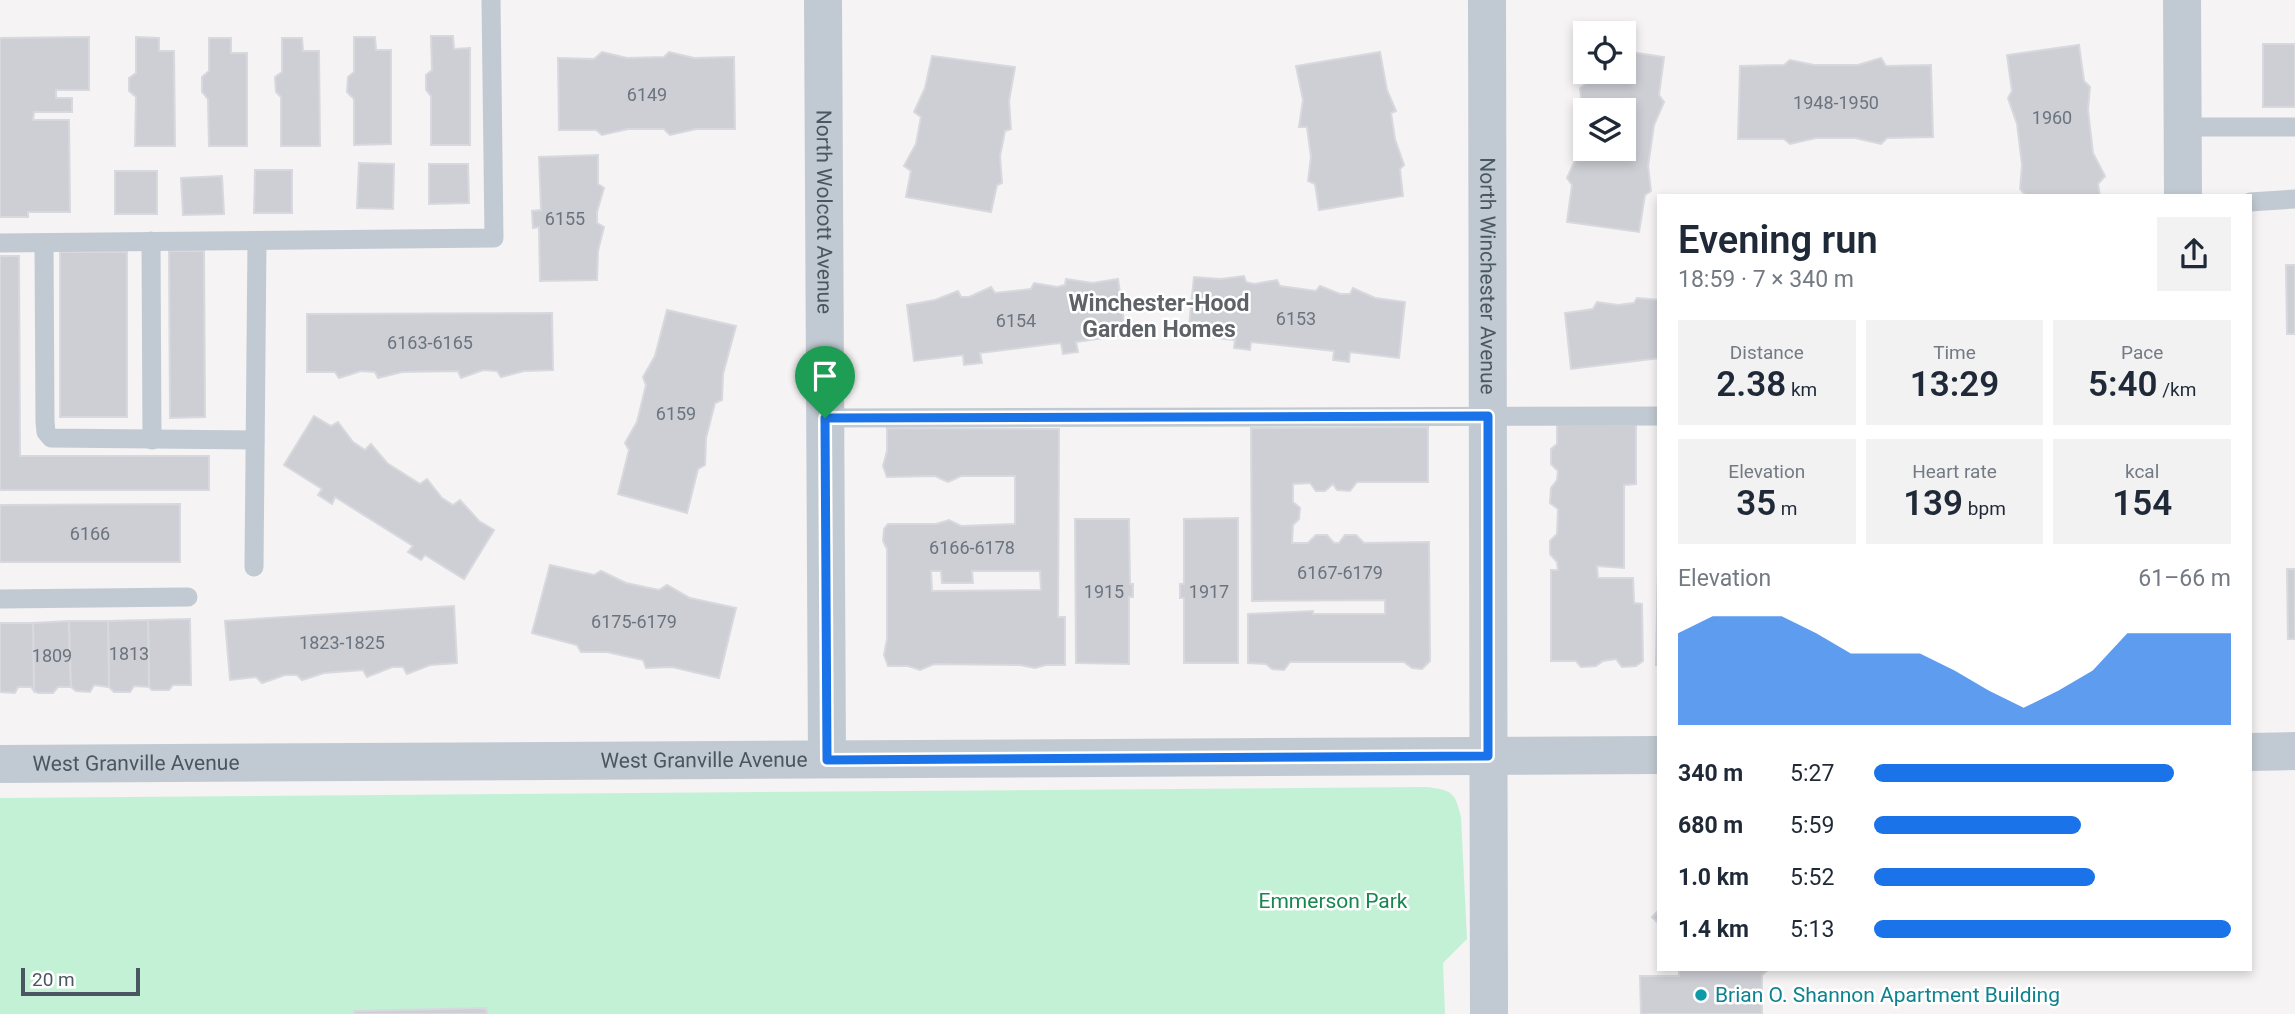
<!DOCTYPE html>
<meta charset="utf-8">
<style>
body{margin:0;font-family:Roboto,sans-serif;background:#f2f2f3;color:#1f2937;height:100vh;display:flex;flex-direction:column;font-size:26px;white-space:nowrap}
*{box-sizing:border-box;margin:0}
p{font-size:23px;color:#747a83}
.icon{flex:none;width:38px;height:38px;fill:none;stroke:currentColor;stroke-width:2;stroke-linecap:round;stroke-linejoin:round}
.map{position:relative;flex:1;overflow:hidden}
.sheet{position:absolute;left:1657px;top:194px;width:595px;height:777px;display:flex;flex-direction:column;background:#fff;border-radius:0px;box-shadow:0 4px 10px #0003}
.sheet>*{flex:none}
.buttons{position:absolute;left:1573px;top:21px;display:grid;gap:14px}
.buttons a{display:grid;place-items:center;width:63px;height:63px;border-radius:0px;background:#fff;box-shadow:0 4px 10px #0003;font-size:35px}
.scale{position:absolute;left:21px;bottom:18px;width:119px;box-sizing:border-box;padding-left:7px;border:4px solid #4a5661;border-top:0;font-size:19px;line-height:24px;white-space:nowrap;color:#4a5661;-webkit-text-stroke:5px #fff;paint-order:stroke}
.pin{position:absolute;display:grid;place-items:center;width:60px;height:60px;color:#fff;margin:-72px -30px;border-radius:50% 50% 50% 0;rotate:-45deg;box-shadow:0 0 7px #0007}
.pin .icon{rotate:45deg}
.round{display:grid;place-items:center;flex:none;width:74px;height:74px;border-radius:0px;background:#f2f2f3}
.head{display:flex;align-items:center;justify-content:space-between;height:119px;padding:0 21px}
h1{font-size:38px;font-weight:600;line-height:52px}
.metrics{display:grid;grid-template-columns:repeat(3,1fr);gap:10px;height:119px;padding:7px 21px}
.metrics div{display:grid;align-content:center;border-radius:0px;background:#f2f2f3;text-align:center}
.metrics b{font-size:35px;font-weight:600}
.metrics small{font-size:19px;font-weight:400}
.metrics p{font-size:19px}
.chart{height:196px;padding:14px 21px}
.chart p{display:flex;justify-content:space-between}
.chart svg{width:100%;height:126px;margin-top:7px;fill:#1a73e8;opacity:.7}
ul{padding:0 21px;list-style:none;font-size:23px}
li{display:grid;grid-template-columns:112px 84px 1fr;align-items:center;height:52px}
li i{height:18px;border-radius:9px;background:#1a73e8}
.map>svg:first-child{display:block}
.green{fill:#c3f1d5}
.building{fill:#cdcfd5;stroke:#d7d9de;stroke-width:2;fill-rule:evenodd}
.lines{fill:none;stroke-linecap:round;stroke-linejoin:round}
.service{stroke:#c1cad2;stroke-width:19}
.minor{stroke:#c1cad2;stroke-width:38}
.route-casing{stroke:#fff;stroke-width:14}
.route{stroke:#1a73e8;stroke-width:9}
.culture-dot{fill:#0f9aa8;stroke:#fff;stroke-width:2.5}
.labels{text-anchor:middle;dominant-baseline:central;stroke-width:5;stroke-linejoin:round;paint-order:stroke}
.number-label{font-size:18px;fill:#6b747e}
.street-label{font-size:21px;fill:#4a5661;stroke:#fff}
.park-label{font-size:21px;fill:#17864f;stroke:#fff}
.culture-label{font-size:21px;fill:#0d838f;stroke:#fff;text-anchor:start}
.neighbourhood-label{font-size:23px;font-weight:bold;fill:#5f6368;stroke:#fff}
</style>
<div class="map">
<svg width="2295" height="1014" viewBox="0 0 2295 1014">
<rect width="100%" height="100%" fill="#f5f3f3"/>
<!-- green -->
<path class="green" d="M1426 787C1452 790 1455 792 1461 817L1467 939 1443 963 1445 1014H0V798Z"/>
<!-- building -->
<g class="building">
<path d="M431 36H453L454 49 470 48V145H431V96L426 90V75L432 70Z"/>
<path d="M89 37V90H56V98H72V112H34L33 120H69L70 212H28V217H0V38Z"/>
<path d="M136 37 159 38V51H174L175 146H135L136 97 129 91V78L136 73Z"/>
<path d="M354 37H375L376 50H391V144L354 145V99L347 92 348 77 354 72Z"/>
<path d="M209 38H231V53H247V146H209L208 99 202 92V77L209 71Z"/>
<path d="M282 38H302L303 51H319L320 146H281V97L276 92 275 77 282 72Z"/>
<rect x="2263" y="44" width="32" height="63"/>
<path d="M2079 45 2084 81 2090 87 2088 110 2093 153 2105 176 2098 184 2100 196H2026L2020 189 2022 165 2017 124 2008 98 2012 91 2007 55Z"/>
<path d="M1624 51 1664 57 1659 95 1664 102 1654 125 1648 166 1651 191 1645 195 1639 232 1567 222 1572 185 1567 178 1578 154 1583 115 1580 88 1587 83 1589 72H1624ZM1586 110H1624V149H1586Z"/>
<path d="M602 52 627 58 664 57 669 52 694 58 734 57 735 129H696L670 135 664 129H628L602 135 596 130H559L558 58 594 59Z"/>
<path d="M1380 52 1387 90 1396 111 1391 113 1395 139 1404 165 1400 169 1403 196 1319 210 1315 184 1308 181 1311 157 1307 127H1299L1303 100 1296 66Z"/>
<path d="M932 56 1015 67 1009 101 1011 129 1005 131 1000 156 1002 183 997 185 991 212 906 197 911 171 904 166 916 144 921 117 914 112 925 88Z"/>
<path d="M1881 58 1886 66 1931 65 1933 137 1887 138 1881 144 1855 138H1816L1790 144 1784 139H1738L1740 66 1784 65 1790 60 1814 65H1858Z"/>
<path d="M598 155V184L604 188 597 212V223L604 227 598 251 597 280 540 281 539 227 533 228 532 211 541 210 539 157Z"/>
<path d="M359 163 394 164 393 209 357 208Z"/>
<path d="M429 164H468L469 203 429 204Z"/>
<path d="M255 170H292V213H254Z"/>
<rect x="115" y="171" width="42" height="43"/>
<path d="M222 176 224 214 183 215 181 178Z"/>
<path d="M169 251H204L205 417 170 418Z"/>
<rect x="60" y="252" width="67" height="165"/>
<path d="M0 256H19L20 456H209V490H0Z"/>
<path d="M2286 265H2295V334H2287Z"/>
<path d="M1244 276 1246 282 1254 284 1277 280 1280 286 1316 291 1320 286 1340 294H1350L1353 288 1375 298 1405 302 1399 358 1350 352 1349 362 1333 360 1334 351 1251 342 1250 350 1234 348 1235 340 1188 335 1194 277 1221 279Z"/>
<path d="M1066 279 1093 283 1118 279 1126 335 1076 342 1078 352 1063 354 1061 343 1051 344 980 353 982 363 964 365 963 355 914 361 907 305 935 300 958 291 961 297H969L991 287 995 293 1031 289 1034 283 1057 287 1065 285Z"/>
<path d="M1637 298 1659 300V358L1571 369 1565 313 1593 309 1597 302 1618 305 1634 303Z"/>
<path d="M667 310 736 326 723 374 722 400 715 403 706 438 705 465 698 469 687 513 618 494 629 450 625 443 637 422 646 385 643 377 655 356Z"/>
<path d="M552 313 553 370 524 371 501 377 497 371 483 370 461 378 458 371 402 372 378 378 375 372 361 371 339 378 335 372H307V314Z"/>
<path d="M314 416 331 426 338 422 353 442 365 450 371 444 387 463 420 484 427 479 442 498 453 505 460 500 479 521 494 530 464 579 425 555 421 560 408 552 413 546 335 497 332 504 318 495 322 489 284 465Z"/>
<path d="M1557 425H1636V484L1624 485V568L1597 566 1598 578H1633L1634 603 1642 604 1643 661 1636 666 1622 667 1616 659 1603 661 1596 666 1581 667 1576 661H1551V570H1558L1557 562 1550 554V541L1557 534 1558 509 1550 503 1551 488 1557 480 1558 471 1551 464V449L1557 444Z"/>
<path d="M1428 427V482H1357L1350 491 1337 490 1333 484 1325 491H1316L1310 483 1293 484V502L1300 508 1299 519 1293 525 1292 543H1308L1316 535H1327L1334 543H1339L1345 535H1356L1364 543 1429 542 1430 661 1422 669 1412 668 1404 662H1290L1284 670 1272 669 1266 664 1248 663V614L1313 611V614H1385V600L1252 601 1251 428Z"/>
<path d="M887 428 1059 429 1058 617H1065V665H1046L1035 668 1020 665 934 664 920 670 908 666H888L884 655 887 639V549L883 541 884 529 888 524H936L949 520 961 526 1015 524V476H961L948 482 935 476 887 477 883 466 887 451ZM931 571H941L942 583H973L972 571H1040L1041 590 932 591Z"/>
<path d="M180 504V562H0V505Z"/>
<path d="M1238 518V663H1184V598H1180V584H1184V519Z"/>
<path d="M1075 519H1129L1130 584H1133V597H1129V664L1076 663Z"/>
<path d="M550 565 594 575 601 571 626 583 659 590 667 585 690 598 736 608 719 678 672 667 646 668 643 660 607 652H581L577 645 532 633Z"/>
<path d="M1658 566H1659V665H1656Z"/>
<path d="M2287 569H2295V639H2288Z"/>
<path d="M454 606 457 663 430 665 407 674 403 667H392L367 677 363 670 324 673 302 680 297 675H285L262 683 256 677 230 680 225 621Z"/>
<path d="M190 619 191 685H173L169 690H152L149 687 148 620Z"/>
<path d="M148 620 149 687 134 686 130 692H114L109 687 108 621Z"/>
<path d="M69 621 71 687H58L53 693H38L34 691 33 623Z"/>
<path d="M69 621H108L109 687 94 685 90 692 76 691 71 687Z"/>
<path d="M0 623H33L34 691 31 687H18L15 693 0 692Z"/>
<path d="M1659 910V924L1652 917Z"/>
<path d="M1679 970H1768L1762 975V1014H1641L1640 976H1679Z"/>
<path d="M486 1008 487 1014H354V1011Z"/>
</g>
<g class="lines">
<!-- service -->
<g class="service">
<path d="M2182 127H2295"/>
<path d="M2250 202 2295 199"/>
<path d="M151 241 152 440"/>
<path d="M0 243 494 238 491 0"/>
<path d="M44 243 45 422 46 432 51 438 255 440"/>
<path d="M825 418 1659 416"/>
<path d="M254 567 257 241"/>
<path d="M0 599 188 597"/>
</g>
<!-- minor -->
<g class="minor">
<path id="s1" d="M823 0 827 759"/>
<path id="s2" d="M1487 0 1489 1014"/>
<path d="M2182 0 2183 196"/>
<path d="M2250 752 2295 751"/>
<path id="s3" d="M0 764 1659 755"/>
</g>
</g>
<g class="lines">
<defs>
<path id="route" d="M1488 416V756L827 760 825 418Z"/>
</defs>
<!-- route casing -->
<use href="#route" class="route-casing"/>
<!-- route -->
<use href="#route" class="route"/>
</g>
<!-- markers -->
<circle class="culture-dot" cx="1701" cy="995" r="7"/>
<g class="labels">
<!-- number labels -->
<g class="number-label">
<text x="647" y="94">6149</text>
<text x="1836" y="102">1948-1950</text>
<text x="2052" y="117">1960</text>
<text x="565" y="218">6155</text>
<text x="1296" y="318">6153</text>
<text x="1016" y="320">6154</text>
<text x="430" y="342">6163-6165</text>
<text x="676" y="413">6159</text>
<text x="90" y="533">6166</text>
<text x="972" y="547">6166-6178</text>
<text x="1340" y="572">6167-6179</text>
<text x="1104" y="591">1915</text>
<text x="1209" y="591">1917</text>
<text x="634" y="621">6175-6179</text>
<text x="342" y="642">1823-1825</text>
<text x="129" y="653">1813</text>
<text x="52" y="655">1809</text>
</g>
<!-- street labels -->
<g class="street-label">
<text stroke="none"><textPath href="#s1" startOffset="212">North Wolcott Avenue</textPath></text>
<text stroke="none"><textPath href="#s2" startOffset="276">North Winchester Avenue</textPath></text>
<text stroke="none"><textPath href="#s3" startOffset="704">West Granville Avenue</textPath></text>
<text stroke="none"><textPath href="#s3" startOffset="136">West Granville Avenue</textPath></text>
</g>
<!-- park labels -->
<g class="park-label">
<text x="1333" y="901">Emmerson Park</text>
</g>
<!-- culture labels -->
<g class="culture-label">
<text x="1715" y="995">Brian O. Shannon Apartment Building</text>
</g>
<!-- neighbourhood labels -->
<g class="neighbourhood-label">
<text x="1159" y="303">Winchester-Hood<tspan x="1159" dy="26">Garden Homes</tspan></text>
</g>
</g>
</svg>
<div class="buttons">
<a><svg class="icon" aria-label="locate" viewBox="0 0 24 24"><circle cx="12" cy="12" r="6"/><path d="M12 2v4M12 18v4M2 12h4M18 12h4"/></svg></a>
<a><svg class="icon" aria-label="layers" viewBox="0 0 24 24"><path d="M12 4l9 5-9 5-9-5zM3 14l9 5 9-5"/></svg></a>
</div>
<div class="scale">20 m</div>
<div class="pin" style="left:825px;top:418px;background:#1e9e55"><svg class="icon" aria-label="arrive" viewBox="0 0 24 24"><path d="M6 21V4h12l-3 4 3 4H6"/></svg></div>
<section class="sheet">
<div class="head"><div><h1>Evening run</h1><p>18:59 · 7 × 340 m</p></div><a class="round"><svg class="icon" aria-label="share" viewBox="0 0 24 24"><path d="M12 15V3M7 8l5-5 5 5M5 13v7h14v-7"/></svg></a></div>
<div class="metrics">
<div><p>Distance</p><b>2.38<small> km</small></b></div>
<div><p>Time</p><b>13:29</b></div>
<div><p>Pace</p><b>5:40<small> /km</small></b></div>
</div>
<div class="metrics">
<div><p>Elevation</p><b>35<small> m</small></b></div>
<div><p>Heart rate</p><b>139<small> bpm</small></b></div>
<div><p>kcal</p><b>154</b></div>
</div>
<div class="chart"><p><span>Elevation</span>61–66 m</p>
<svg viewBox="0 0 160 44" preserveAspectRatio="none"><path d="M0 44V12L10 6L20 6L30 6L40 12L50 19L60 19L70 19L80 25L90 32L100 38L110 32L120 25L130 12L140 12L150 12L160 12V44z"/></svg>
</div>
<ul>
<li><b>340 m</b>5:27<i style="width:84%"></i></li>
<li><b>680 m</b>5:59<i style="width:58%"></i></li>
<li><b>1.0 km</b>5:52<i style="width:62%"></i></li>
<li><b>1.4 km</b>5:13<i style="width:100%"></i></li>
</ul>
</section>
</div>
